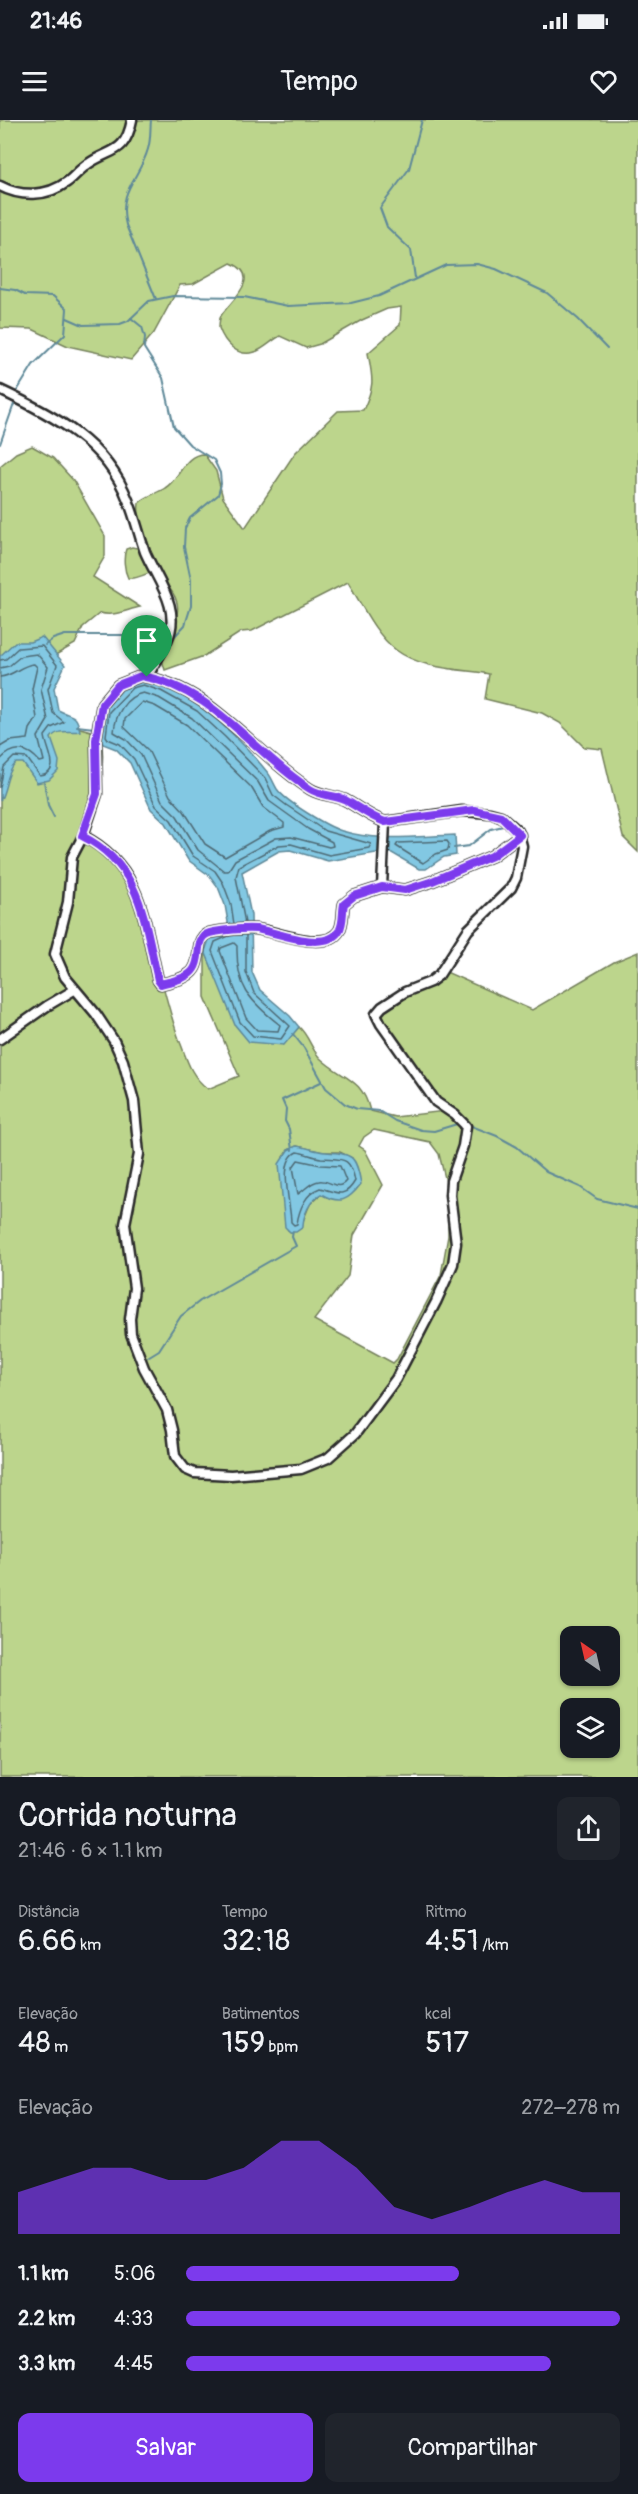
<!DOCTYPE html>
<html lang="pt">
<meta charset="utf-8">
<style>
body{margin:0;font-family:Pangolin,sans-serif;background:#20242c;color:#f1f3f6;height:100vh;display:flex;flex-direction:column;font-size:22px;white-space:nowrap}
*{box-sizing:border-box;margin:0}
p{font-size:20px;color:#9ea1a6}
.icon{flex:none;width:33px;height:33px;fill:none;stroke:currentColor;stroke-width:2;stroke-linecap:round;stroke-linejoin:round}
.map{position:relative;height:1657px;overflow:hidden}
.panel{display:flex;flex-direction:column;background:#171b24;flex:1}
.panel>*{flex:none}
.needle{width:39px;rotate:326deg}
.buttons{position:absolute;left:560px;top:1506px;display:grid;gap:12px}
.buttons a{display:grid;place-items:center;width:60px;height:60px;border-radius:12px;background:#171b24;box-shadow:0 2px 4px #0004;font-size:30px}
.pin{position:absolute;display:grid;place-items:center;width:51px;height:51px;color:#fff;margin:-62px -26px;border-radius:50% 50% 50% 0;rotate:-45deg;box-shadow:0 0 6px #0007}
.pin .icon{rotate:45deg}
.round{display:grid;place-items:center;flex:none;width:63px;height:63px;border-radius:12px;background:#20242c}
.head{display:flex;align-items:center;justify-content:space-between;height:102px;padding:0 18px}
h1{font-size:33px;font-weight:600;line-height:45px}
.figures{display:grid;grid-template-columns:repeat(3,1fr);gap:9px;height:102px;padding:6px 18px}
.figures div{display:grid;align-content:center}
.figures b{font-size:30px;font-weight:600}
.figures small{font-size:16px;font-weight:400}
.figures p{font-size:16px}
.chart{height:168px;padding:12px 18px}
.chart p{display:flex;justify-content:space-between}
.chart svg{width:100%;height:108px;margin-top:6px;fill:#7c3aed;opacity:.7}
.primary-button{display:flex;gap:12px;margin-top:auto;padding:12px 18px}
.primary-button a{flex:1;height:69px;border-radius:12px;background:#7c3aed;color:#fff;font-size:24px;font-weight:600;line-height:69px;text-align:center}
.primary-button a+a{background:#20242c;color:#f1f3f6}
ul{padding:0 18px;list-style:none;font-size:20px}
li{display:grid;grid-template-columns:96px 72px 1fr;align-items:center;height:45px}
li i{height:15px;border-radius:8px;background:#7c3aed}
.status{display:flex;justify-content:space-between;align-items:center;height:42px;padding:0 30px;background:#171b24;direction:ltr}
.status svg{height:16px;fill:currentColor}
header{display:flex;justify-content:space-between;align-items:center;height:78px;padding:0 18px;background:#171b24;font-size:27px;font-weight:600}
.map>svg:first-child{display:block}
.green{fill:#bcd58c;stroke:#74805c;stroke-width:1.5;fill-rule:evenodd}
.water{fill:#82c8e3;stroke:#5f8999;stroke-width:1.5}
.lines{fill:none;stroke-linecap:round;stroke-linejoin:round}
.shore{stroke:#4e6a75;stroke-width:1.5}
.stream{stroke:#5f8999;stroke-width:2}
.street-casing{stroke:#2b2b2b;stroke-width:13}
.street{stroke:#fff;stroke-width:8}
.route-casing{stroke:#fff;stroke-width:12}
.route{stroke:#7c3aed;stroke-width:8}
</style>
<div class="status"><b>21:46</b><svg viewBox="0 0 49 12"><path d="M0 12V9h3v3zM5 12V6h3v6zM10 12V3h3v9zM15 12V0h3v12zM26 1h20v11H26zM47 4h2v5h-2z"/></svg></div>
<header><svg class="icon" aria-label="menu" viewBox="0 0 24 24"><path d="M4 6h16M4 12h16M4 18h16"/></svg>Tempo<svg class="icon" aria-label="heart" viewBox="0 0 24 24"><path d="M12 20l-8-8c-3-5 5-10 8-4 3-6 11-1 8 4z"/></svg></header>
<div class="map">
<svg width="638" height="1657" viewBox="0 0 638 1657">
<rect width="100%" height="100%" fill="#fff"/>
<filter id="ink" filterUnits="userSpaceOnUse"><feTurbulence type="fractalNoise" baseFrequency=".0167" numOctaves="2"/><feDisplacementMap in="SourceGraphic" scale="12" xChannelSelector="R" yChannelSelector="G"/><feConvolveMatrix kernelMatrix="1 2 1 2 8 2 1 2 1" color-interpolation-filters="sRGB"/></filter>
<g filter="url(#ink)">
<!-- green -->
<g class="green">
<path d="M0 0H638V732L623 717 602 629 584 627 560 603 542 593 485 579 489 554C459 549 421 549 396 530 375 514 362 485 348 462L252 511 241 512 204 536 165 550 159 530 162 529 167 502 174 500C185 483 169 467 158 454 146 450 140 460 128 458 124 450 123 437 126 429L132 427 146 430 149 425C143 411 137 398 139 383 147 375 156 374 165 368 180 359 184 334 204 334L216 351 223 378 245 408 295 333 338 291 363 290C375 265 373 260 368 233L400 205 401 187 387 189 362 200 320 224 306 228 280 216C271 221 264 229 255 232 237 238 224 222 219 208 219 203 219 198 222 194 232 180 263 156 231 143L193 164 180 165 154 213 131 240 68 226 32 209 0 208Z"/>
<path d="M32 326 53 338 73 360 105 416V436L93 457 140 487C126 490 114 497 100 493L83 507 75 524 50 538 48 599 98 613C111 638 93 686 86 712 93 717 102 722 108 728 150 774 158 869 182 927 188 944 193 958 208 969L239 956 205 877V831L214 852 283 925 299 907C309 916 311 929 320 938 342 959 362 957 370 991L395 997 446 991 386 910 378 887 400 871 444 851 532 890 614 842 638 832V1657H0V346L16 333ZM374 1010 430 1022 439 1034 448 1070V1116L441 1155 397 1239 393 1243 314 1200 348 1156 354 1115 383 1065 365 1030 359 1026 364 1017ZM297 1026 323 1032H340L352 1038 327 1077 321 1074 310 1084 303 1101 291 1112 288 1110 285 1103 283 1037 288 1030ZM570 1516H609V1556H570ZM570 1588H609V1628H570Z"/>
</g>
<!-- water -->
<g class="water">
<path d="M42 517 65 545 54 568 58 590C73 598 76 592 80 611 70 613 58 608 51 618L59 641 58 651 49 660 37 663 23 643H16C6 653 7 668 0 681V536L15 522H30Z"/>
<path d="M142 559C193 573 236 613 268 653 272 658 274 664 277 669 285 681 328 707 342 711 378 722 418 716 455 715L456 735 444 737 426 749H419L392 733 382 732 328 741 290 730 279 731 242 752 251 795 252 852 260 870 290 896 299 907 284 925 249 922 235 905 205 831 210 817 227 811 228 802 225 785 218 767 210 756 188 740 166 703 151 689 130 643 116 629 103 624 99 616 103 590 129 562Z"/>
<path d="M296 1026C306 1027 315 1031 325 1032 352 1034 356 1034 361 1064 348 1081 340 1085 321 1074 310 1080 303 1095 303 1107L296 1112H290L285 1107 279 1044 288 1030Z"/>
</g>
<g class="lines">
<!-- shore -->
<g class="shore">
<path d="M0 540 6 539 18 528 42 526 57 545 48 569 53 593 64 602 51 608 45 616C46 629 63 653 40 656L27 638 14 637 4 647 0 667"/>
<path d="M0 548 9 546 21 536 37 534 48 547 41 569 48 600 38 617 44 641 40 642C27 627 14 625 0 640"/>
<path d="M0 557C14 556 20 545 34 544L37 547 32 569 37 598 30 609 28 619 10 621 0 627"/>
<path d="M143 573 159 578 192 598 258 662 269 681 308 709 332 722 333 726 329 727 291 717 276 718 235 740 228 751H224L198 730 177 696 162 681 141 635 126 619 114 612C115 596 125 576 143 573Z"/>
<path d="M142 582 155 586 187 605 251 667 263 687 284 703V707L270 711 225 737 205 724 184 691 170 676 148 630 124 607 125 599Z"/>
<path d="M447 721 449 724 448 730 436 734 423 743 396 726 398 723Z"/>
<path d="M234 804 231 784 223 763 215 751 193 736 171 700 156 686 134 639 120 624 108 619 106 616 109 592 132 568 143 565 161 571 197 591 225 617 265 658 273 675 286 685 325 711 371 724 369 728 329 735 291 724 279 725 239 746 236 757 245 803"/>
<path d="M231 815 215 822 212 831 240 902 253 916 281 919 290 906 254 873 246 852V814"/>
<path d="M234 823 237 826C236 866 249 881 280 905L278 911 257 910 246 898 220 831 221 828Z"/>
<path d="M297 1032C305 1033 313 1037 321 1038 342 1040 350 1035 355 1061 344 1080 336 1072 320 1068 306 1073 299 1089 297 1104L294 1105 291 1102C291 1084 277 1041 297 1032Z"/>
<path d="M298 1040 321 1045 340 1046 346 1061C337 1072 330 1059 319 1061 310 1062 305 1070 298 1074L293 1047Z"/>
</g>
<!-- stream -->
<g class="stream">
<path d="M151 0C150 9 151 20 148 29 140 58 117 70 126 105L156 179"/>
<path d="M415 158 411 130 387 107 380 88 409 49 422 0"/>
<path d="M0 168 15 170 25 175 53 176 67 189 65 214 33 245 17 271"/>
<path d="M67 198 83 205 120 204 128 201 149 181 173 176 244 177 288 186 351 183 379 176 446 145 477 144 496 149 547 173 578 199 607 229"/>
<path d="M131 198 142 207 145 217 144 228 163 258 174 307 190 325 214 340 220 353 221 364 218 375 190 398 185 408 184 427 191 460V486L185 505 174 517"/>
<path d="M0 324 14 284"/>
<path d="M45 525 53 519 65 515H162"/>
<path d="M77 606 94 608"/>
<path d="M44 661 48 685 54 697"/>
<path d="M454 728 469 726 491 709 507 705"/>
<path d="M293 914 304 928 326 968 345 984 357 989 379 991 395 1001 421 1010 434 1011 457 1004"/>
<path d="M469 1005 497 1016 517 1027 546 1052 580 1067 597 1079 638 1089"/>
<path d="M292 1030 289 1009 285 1001 286 989 282 980 321 962"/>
<path d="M146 1238 159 1230 181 1196 200 1181 296 1126 292 1117 293 1111"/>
</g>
<defs>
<g id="street">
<path d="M0 66C21 77 47 77 67 62 74 57 80 49 88 44 111 28 125 35 132 0"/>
<path d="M0 270C53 295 106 322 128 380 135 397 139 415 145 432 157 460 182 489 167 521 162 533 154 545 147 557"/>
<path d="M141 556C212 567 252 632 310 669 321 676 334 675 345 680 358 687 370 697 385 702L462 691 490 693 501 696 518 711 522 726 516 758 511 768 468 810 439 855 430 862 405 872 382 887 376 894 381 904 436 982 455 995 466 1006 463 1026 451 1061 450 1075 456 1123 453 1144 436 1182 396 1259 355 1314 328 1338 301 1349 231 1355 194 1353 185 1349 175 1336 172 1310 167 1290 144 1248 131 1214 130 1199 134 1168 125 1104 139 1034 134 981 123 941 114 921 96 894 65 857 55 834 68 782 72 737 83 716 97 674 96 620 102 584 118 565Z"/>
<path d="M385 702 382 767 405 770 430 762 492 736 520 715"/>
<path d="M83 716C142 746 144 801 158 860L161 864C171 861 188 859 194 849 203 836 192 815 214 812 228 810 242 808 256 809 277 811 325 833 339 811 344 803 342 792 344 784L354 776 382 767"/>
<path d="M0 919 47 886 74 870"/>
</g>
</defs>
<!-- street casing -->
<use href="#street" class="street-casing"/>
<!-- street -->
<use href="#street" class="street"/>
</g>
</g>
<g class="lines" filter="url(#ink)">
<defs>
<path id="route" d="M141 556C213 568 252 632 310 669 321 676 334 675 345 680 358 687 370 697 385 702L474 690 501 696 520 715 492 736 430 762 405 770 382 767 354 776 344 784C342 792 344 803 339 811 325 833 277 812 256 809 242 808 227 810 214 812 192 815 203 836 194 849 188 859 171 861 161 864L158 860C144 801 142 746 82 716L97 674 96 620 102 584 118 565Z"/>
</defs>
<!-- route casing -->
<use href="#route" class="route-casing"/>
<!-- route -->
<use href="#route" class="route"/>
</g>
</svg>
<div class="buttons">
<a><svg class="needle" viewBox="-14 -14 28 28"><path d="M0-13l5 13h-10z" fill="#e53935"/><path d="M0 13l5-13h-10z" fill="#9ea1a6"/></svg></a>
<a><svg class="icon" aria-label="layers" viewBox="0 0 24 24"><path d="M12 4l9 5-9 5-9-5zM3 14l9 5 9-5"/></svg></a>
</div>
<div class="pin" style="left:147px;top:557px;background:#1e9e55"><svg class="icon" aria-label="arrive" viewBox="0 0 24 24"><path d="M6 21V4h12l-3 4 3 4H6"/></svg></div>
</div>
<section class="panel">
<div class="head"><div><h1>Corrida noturna</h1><p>21:46 · 6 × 1.1 km</p></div><a class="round"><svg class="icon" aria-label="share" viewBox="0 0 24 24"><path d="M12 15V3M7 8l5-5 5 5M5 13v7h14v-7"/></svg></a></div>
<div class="figures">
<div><p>Distância</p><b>6.66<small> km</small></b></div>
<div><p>Tempo</p><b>32:18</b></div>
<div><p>Ritmo</p><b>4:51<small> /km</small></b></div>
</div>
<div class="figures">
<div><p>Elevação</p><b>48<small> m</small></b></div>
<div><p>Batimentos</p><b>159<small> bpm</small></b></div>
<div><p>kcal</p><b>517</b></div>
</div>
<div class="chart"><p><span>Elevação</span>272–278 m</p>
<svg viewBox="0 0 160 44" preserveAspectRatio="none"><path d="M0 44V27L10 22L20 17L30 17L40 22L50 22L60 17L70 6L80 6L90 17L100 33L110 38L120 33L130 27L140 22L150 27L160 27V44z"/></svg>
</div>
<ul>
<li><b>1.1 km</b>5:06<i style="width:63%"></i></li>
<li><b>2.2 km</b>4:33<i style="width:100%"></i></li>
<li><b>3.3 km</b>4:45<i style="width:84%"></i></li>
</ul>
<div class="primary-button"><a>Salvar</a><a>Compartilhar</a></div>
</section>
